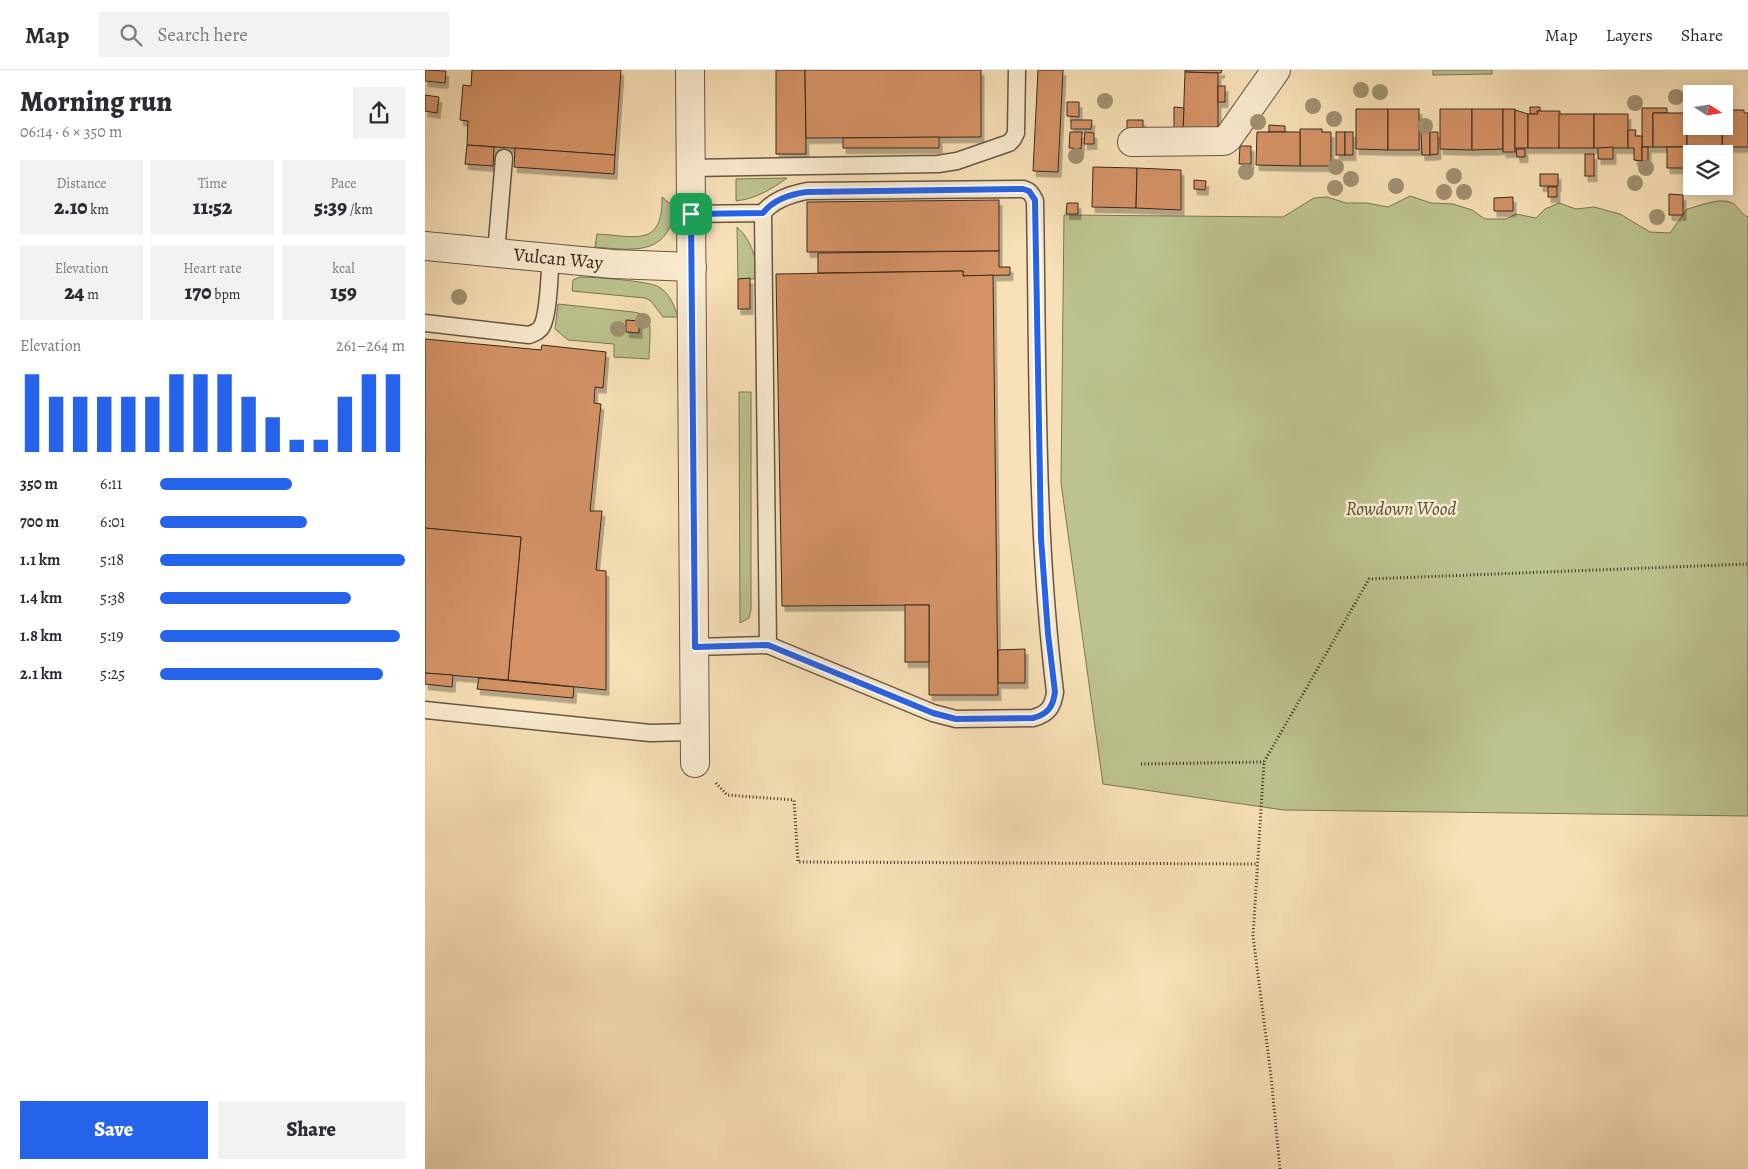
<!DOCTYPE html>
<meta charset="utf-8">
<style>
body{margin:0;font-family:Alegreya,serif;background:#f2f2f3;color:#2b2b33;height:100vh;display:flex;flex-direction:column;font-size:19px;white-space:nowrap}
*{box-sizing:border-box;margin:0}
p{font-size:16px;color:#7c7c81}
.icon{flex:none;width:28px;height:28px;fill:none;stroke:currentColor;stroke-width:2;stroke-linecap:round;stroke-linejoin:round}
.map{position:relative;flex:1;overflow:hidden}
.drawer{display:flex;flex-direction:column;background:#fff;width:425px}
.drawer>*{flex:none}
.needle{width:32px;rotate:102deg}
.buttons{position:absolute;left:1258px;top:15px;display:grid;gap:10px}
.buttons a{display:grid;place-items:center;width:50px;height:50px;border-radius:0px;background:#fff;box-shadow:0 2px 12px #0003;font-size:25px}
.pin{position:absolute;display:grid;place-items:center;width:42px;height:42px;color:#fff;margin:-21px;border-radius:10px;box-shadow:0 2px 8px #0006}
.round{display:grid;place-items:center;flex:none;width:52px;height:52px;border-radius:0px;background:#f2f2f3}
.headline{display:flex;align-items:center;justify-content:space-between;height:85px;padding:0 20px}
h1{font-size:28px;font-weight:800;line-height:38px}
.stats{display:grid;grid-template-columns:repeat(3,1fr);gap:8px;height:85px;padding:5px 20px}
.stats div{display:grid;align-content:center;border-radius:0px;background:#f2f2f3;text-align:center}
.stats b{font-size:21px;font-weight:800}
.stats small{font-size:14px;font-weight:400}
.stats p{font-size:14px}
.chart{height:140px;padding:10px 20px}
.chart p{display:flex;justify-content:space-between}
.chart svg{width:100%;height:90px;margin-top:5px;stroke:#2563eb;stroke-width:6}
.button{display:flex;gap:10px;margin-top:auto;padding:10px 20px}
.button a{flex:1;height:58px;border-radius:0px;background:#2563eb;color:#fff;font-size:20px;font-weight:800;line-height:58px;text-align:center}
.button a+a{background:#f2f2f3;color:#2b2b33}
ul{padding:0 20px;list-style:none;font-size:16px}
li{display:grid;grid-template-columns:80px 60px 1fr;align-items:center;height:38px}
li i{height:12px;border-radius:6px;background:#2563eb}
header{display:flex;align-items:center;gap:30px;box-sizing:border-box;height:70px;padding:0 25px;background:#fff;border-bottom:1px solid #e1e1e2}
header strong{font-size:24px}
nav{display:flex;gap:28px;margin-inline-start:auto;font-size:18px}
.search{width:350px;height:45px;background:#f2f2f3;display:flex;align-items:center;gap:12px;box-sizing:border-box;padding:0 18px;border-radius:0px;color:#7c7c81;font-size:19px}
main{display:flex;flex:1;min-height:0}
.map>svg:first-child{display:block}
.green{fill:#bcc390;stroke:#7a7657}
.building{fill:#d59366;stroke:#38281e;filter:url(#shadow)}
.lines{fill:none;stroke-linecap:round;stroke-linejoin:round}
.service-casing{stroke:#685644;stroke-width:19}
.minor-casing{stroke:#685644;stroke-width:30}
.path{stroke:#38281e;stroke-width:3;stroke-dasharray:1 2.5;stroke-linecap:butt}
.service{stroke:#faecd1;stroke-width:16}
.minor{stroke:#faecd1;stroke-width:28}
.tree{fill:#a19173}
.route-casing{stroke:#fff;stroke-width:10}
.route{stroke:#2563eb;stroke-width:6}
.labels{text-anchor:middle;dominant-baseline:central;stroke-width:5;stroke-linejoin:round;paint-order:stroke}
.street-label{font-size:19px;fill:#38281e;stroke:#faecd1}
.park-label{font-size:19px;font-style:italic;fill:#594f3a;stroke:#faecd1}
</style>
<header>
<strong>Map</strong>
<div class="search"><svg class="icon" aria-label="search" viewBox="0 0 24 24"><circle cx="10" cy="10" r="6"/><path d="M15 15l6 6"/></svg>Search here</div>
<nav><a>Map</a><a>Layers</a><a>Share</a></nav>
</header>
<main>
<section class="drawer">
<div class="headline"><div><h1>Morning run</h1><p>06:14 · 6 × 350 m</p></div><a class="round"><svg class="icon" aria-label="share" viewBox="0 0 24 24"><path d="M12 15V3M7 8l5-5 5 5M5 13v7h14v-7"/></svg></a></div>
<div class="stats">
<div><p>Distance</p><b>2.10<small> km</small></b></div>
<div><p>Time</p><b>11:52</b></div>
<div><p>Pace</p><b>5:39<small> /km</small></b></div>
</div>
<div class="stats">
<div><p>Elevation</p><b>24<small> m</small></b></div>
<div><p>Heart rate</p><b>170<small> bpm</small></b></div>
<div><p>kcal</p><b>159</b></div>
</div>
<div class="chart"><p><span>Elevation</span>261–264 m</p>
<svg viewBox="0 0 160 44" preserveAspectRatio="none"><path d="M5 44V6M15 44V17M25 44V17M35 44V17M45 44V17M55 44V17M65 44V6M75 44V6M85 44V6M95 44V17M105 44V27M115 44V38M125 44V38M135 44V17M145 44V6M155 44V6"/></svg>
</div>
<ul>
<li><b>350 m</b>6:11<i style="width:54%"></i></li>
<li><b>700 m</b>6:01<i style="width:60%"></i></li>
<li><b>1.1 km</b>5:18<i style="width:100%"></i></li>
<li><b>1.4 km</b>5:38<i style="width:78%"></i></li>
<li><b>1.8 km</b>5:19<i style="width:98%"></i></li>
<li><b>2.1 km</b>5:25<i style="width:91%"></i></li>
</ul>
<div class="button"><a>Save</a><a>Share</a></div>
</section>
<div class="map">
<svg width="1323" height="1099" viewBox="0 0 1323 1099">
<defs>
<filter id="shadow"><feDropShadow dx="3" dy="5.5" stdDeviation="0" flood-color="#0004"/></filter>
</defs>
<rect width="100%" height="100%" fill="#f8e1b8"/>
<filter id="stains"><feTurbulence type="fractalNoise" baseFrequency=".004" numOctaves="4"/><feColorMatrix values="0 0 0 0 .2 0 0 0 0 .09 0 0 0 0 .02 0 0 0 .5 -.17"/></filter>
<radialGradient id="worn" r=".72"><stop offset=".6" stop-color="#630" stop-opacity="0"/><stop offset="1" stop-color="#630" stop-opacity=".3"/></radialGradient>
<!-- green -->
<g class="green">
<path d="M1008 0H1067V4L1008 5Z"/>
<path d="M362 108C347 119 330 129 311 131V109Z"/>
<path d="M985 126 1006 133 1028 134 1047 140 1060 149H1081L1091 144 1111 148 1120 139 1134 133 1151 139 1169 137 1195 144 1225 162 1245 163 1262 139C1275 136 1296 126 1309 134 1314 138 1317 145 1323 147V746L859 740 678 714 636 413 639 145 858 147 889 128 902 127 921 133H942L963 137Z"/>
<path d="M237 127 250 138C243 187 208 180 170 177L172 164C210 166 238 178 237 127Z"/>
<path d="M312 157C326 170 334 190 329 209H313Z"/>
<path d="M155 207C168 207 225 211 234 217 245 224 249 235 253 247H238L226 231 220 228 147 221 148 210Z"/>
<path d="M133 234 208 242C213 243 220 244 223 249 227 256 224 279 224 289L189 287V274L143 270 130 259Z"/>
<path d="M314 322H326V540L324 548 315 553Z"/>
</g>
<!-- building -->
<g class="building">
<path d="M0 0 21 1 20 13 0 11Z"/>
<path d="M47 0H196L190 85 42 75 43 51 35 50 38 15 46 16Z"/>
<path d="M351 0H380L381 84H351Z"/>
<path d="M380 0H556V67L381 68Z"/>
<path d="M613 0H638L633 102 608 101Z"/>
<path d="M760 0H797L796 3 760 2Z"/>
<path d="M760 2 793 3V60L758 59Z"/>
<rect x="793" y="16" width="7" height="16"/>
<path d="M0 25 14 27 12 43 0 41Z"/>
<path d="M642 32H654V47L642 46Z"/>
<path d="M749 37 759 38 758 59H749Z"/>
<path d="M1105 37H1115V41H1112L1113 44H1105Z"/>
<path d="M1217 38H1242V43H1228V77H1217Z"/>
<path d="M931 39H963V80L931 79Z"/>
<rect x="963" y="39" width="31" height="41"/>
<path d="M1015 39H1047V80L1015 79Z"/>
<path d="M1047 39H1078V79L1047 80Z"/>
<rect x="1078" y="39" width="12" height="43"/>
<path d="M1090 40 1103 44V78H1090Z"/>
<path d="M1299 40H1319V43H1323V77H1297Z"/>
<path d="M1112 41H1135L1134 78H1103V44H1113Z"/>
<rect x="1228" y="43" width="34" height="34"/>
<path d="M1262 43H1266V56H1297V77H1262Z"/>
<rect x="1134" y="44" width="35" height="34"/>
<rect x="1169" y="44" width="34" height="34"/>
<path d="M646 50H667L666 59H646Z"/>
<path d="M702 50H718V60L702 59Z"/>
<path d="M844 55 860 56V62H844Z"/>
<path d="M875 59H897V62H906V96H875Z"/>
<path d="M1203 60H1211L1210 66H1217V91L1209 90V78H1203Z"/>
<path d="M645 62H657L656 79 644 78Z"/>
<path d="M660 62 669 63V74H659Z"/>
<path d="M832 62H875V96L831 95Z"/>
<rect x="911" y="62" width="9" height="23"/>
<rect x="920" y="62" width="8" height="23"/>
<path d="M996 62H1005V85H997Z"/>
<path d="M1005 62H1013V84L1005 85Z"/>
<path d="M514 67V78H418V68Z"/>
<path d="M42 75 69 77 68 96 40 94Z"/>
<path d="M815 76H826V94H814Z"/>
<path d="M1188 77V89H1173V78Z"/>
<rect x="1217" y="77" width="6" height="14"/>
<rect x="1242" y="77" width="20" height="21"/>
<path d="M1262 77H1273V84H1266V106H1263Z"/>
<path d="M90 78 190 85 189 104 89 97Z"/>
<path d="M1091 79H1100V87H1092Z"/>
<rect x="1160" y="84" width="9" height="22"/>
<path d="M668 97 712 98 711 138 667 137Z"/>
<path d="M712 98 756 100V140L711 138Z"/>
<rect x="1115" y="104" width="18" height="12"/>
<path d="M769 110 781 111 780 120 769 119Z"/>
<rect x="1123" y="117" width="9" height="10"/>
<path d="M1244 124 1258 125V145H1244Z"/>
<path d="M1088 127V141H1069V128Z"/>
<path d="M574 130V181L382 182V132Z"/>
<path d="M642 133H653V144H641Z"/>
<path d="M574 181V197H585V205L538 206V201L393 203V183Z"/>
<path d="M538 201V206L568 205 573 625H504V535L357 536 351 204Z"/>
<path d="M325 208V239H313V209Z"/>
<path d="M201 250 214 251V263L201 262Z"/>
<path d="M0 269 116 280 117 275 181 282 178 318 170 317 169 333 176 334 165 441H177L171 500 181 501V620L83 610 96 467 0 458Z"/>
<path d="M0 458 96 467 83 610 0 603Z"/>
<rect x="480" y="535" width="24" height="57"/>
<path d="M600 579V613H573V580Z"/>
<path d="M0 603 28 605 27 617 0 614Z"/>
<path d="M54 608 149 617 148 628 52 619Z"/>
</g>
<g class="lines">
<defs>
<g id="service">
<path d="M266 98 513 94 532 91 584 73 588 69 591 63 592 0"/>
<path d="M338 143 343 575"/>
<path d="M266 144 338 143C348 130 366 124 382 121L598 119C605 121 607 124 610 131 613 295 610 459 630 622 628 637 623 644 608 648L531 649 508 643 343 575 270 577"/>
<path d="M71 183 79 88"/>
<path d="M0 253 104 265C109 263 114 262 117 256 124 243 124 205 126 188"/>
<path d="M0 640 225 663 270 662"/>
</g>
<g id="minor">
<path d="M265 0 270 693"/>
<path d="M707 72 799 71 803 68 851 0"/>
<path id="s1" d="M0 176 188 194 267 197"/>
</g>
</defs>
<!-- service casing -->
<use href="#service" class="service-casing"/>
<!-- minor casing -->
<use href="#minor" class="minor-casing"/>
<!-- path -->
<g class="path">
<path d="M716 694 839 692"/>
<path d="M291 713 302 725 369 730 373 792 832 794"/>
<path d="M855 1099 846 1006 828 866 839 692 944 509 1323 494"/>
</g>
<!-- service -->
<use href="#service" class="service"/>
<!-- minor -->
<use href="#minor" class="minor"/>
</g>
<!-- trees -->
<g class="tree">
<circle cx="936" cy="20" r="8"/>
<circle cx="955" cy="22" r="8"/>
<circle cx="1251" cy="27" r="8"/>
<circle cx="680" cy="31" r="8"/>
<circle cx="1210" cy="33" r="8"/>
<circle cx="888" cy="36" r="8"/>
<circle cx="909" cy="49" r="8"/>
<circle cx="833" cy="52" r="8"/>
<circle cx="1000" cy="56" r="8"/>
<circle cx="651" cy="86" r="8"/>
<circle cx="911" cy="97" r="8"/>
<circle cx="1221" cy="98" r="8"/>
<circle cx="821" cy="102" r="8"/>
<circle cx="1029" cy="106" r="8"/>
<circle cx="926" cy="109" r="8"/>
<circle cx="1210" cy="113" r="8"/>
<circle cx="971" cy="116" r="8"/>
<circle cx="910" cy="118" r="8"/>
<circle cx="1019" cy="122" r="8"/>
<circle cx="1039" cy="122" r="8"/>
<circle cx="1232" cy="147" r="8"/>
<circle cx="34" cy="227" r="8"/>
<circle cx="218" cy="251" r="8"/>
<circle cx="193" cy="259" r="8"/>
</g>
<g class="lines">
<defs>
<path id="route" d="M598 119 604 121 610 130 616 468 623 564 630 622C628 637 623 644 608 648L531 649 508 643 343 575 270 577 266 144 338 143C348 130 366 124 382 122Z"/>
</defs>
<!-- route casing -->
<use href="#route" class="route-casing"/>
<!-- route -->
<use href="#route" class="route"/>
</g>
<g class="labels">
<!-- street labels -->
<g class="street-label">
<text stroke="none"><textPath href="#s1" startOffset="134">Vulcan Way</textPath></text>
</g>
<!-- park labels -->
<g class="park-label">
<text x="976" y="439">Rowdown Wood</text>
</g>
</g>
<rect width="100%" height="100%" filter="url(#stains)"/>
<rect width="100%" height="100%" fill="url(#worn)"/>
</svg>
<div class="buttons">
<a><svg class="needle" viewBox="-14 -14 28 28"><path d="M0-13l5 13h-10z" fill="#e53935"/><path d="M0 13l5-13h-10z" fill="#7c7c81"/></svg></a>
<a><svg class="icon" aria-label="layers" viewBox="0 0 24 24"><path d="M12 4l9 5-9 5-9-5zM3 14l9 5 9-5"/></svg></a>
</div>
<div class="pin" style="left:266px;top:144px;background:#1e9e55"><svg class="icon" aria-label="arrive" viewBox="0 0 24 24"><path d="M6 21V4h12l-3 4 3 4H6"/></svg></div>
</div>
</main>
